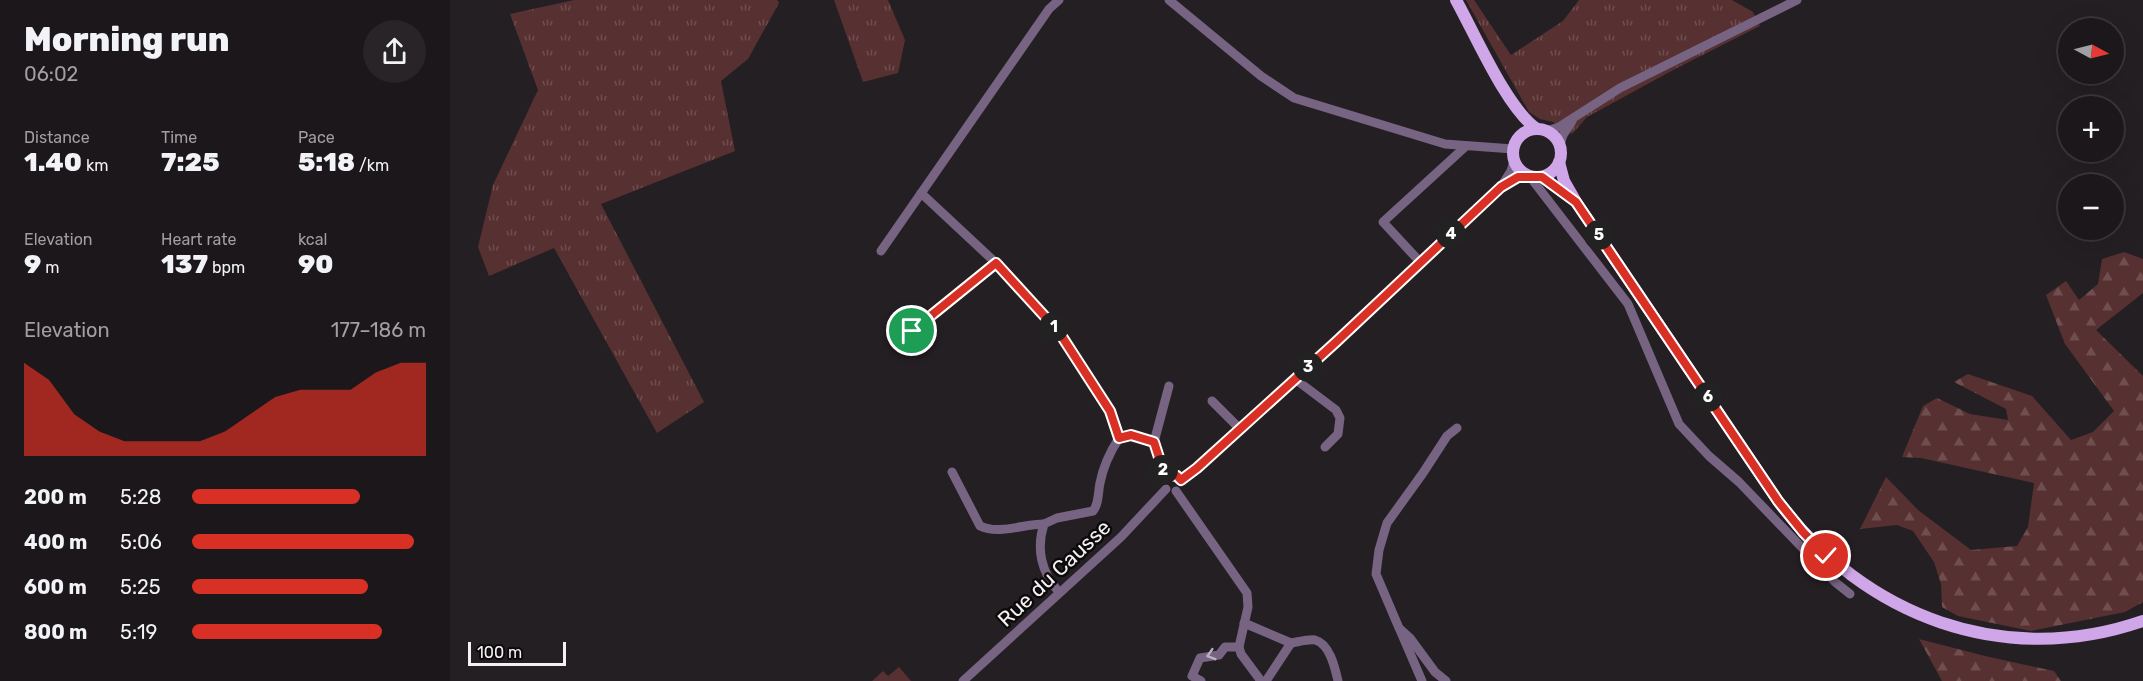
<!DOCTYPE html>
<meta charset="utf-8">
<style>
body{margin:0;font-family:Rubik,sans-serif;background:#282427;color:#f1f3f6;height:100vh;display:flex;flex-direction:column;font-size:22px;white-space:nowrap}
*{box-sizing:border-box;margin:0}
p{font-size:20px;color:#a09fa2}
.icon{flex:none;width:33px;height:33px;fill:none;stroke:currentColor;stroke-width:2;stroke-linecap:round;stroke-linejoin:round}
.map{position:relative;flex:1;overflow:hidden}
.side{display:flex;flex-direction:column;background:#1b171a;width:450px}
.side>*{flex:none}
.needle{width:39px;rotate:97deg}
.controls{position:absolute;left:1608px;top:18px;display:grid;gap:12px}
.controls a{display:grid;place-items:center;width:66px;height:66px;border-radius:50%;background:#1b171a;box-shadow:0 6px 24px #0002,0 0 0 2px #393639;font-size:30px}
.scale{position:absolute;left:18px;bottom:15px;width:98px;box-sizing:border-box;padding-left:6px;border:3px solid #f4f1f3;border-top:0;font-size:16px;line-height:21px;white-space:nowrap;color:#f4f1f3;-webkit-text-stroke:4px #0c0a0b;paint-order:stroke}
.pin{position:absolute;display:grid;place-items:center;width:51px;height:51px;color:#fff;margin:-26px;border:3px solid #fff;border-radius:50%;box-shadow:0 2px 6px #0007}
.km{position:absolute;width:30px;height:30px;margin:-15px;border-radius:50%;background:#222;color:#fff;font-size:16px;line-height:30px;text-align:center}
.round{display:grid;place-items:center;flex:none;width:63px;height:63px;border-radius:32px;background:#282427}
.headline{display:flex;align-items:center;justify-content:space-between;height:102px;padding:0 24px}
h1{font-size:33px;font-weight:800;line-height:45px}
.figures{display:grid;grid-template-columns:repeat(3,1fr);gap:9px;height:102px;padding:6px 24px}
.figures div{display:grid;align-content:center}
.figures b{font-size:26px;font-weight:800}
.figures small{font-size:16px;font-weight:400}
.figures p{font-size:16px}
.chart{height:168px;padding:12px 24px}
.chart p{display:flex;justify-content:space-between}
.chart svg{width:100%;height:108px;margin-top:6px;fill:#d93025;opacity:.7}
ul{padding:0 24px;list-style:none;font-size:20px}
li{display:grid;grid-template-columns:96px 72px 1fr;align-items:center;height:45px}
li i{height:15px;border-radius:8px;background:#d93025}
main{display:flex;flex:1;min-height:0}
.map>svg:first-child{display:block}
.grass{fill:url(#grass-tufts)}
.forest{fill:url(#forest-firs)}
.pitch{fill:#573031}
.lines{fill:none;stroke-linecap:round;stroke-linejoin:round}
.minor{stroke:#776382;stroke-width:9}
.major{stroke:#cfa6e7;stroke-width:12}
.oneway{stroke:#bcb1c0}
.route-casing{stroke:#fff;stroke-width:12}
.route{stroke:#d93025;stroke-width:8}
.labels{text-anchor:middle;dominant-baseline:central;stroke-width:5;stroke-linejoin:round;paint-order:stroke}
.street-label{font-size:21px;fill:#f4f1f3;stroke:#0c0a0b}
</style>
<main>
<section class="side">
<div class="headline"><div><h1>Morning run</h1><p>06:02</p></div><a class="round"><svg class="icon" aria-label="share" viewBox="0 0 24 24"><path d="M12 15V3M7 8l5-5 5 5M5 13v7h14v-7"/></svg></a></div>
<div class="figures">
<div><p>Distance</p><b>1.40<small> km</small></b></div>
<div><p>Time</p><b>7:25</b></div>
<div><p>Pace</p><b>5:18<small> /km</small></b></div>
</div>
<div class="figures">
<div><p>Elevation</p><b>9<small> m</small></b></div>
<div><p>Heart rate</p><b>137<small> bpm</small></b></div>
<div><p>kcal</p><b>90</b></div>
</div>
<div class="chart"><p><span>Elevation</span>177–186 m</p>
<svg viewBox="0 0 160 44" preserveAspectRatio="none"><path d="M0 44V6L10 13L20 27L30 34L40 38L50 38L60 38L70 38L80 34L90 27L100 20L110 17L120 17L130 17L140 10L150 6L160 6V44z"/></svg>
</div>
<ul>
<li><b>200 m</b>5:28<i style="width:72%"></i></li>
<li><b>400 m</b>5:06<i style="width:95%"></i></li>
<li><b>600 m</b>5:25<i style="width:75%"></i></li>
<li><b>800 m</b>5:19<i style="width:81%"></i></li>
</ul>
</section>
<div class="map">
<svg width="1693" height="681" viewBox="0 0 1693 681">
<defs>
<pattern id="grass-tufts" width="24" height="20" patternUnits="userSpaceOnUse" patternTransform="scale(1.5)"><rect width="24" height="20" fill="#573031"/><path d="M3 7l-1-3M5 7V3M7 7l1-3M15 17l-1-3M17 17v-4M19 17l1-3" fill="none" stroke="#704e4f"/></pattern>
<pattern id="forest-firs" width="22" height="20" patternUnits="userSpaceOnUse" patternTransform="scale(1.5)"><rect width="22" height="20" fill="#573031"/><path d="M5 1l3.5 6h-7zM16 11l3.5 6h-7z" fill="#704e4f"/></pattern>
</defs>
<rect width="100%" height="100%" fill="#241f23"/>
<!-- grass -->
<g class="grass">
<path d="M124 0H327L329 3 298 59 271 81 285 151 151 204 254 402 207 433 104 248 39 276 28 247 43 185 88 90 60 14Z"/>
<path d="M384 0H438L455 40 448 73 413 82Z"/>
<path d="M1016 0H1024L1061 55 1113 21 1129 0H1282L1303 12 1310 26 1225 69 1137 117 1122 134 1103 122 1090 119 1079 112Z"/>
</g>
<!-- forest -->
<g class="forest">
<path d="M1674 252 1693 259V293L1646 330 1693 376V602L1675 612 1581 631 1508 616 1492 607 1491 584 1484 562 1463 531 1447 525 1410 529 1436 477 1468 510 1521 550 1567 546 1578 527 1584 483 1471 458 1452 457 1473 406 1487 398 1520 414 1558 420 1556 409 1504 382 1518 374 1582 396 1621 440 1643 432 1664 411 1615 344 1596 295 1616 281 1629 300 1648 284 1652 259Z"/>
<path d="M1469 639 1535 656 1604 671 1611 681H1492Z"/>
</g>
<!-- pitch -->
<path class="pitch" d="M449 667 461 681H422L433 671 438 676Z"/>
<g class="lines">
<!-- minor -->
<g class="minor">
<path d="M719 0 811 76 844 98 995 144 1063 149"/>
<path d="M1096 131 1109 127 1170 88 1347 0"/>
<path d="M1110 145 1113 135 1122 121"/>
<path d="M1084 177V182L1178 304 1229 424 1259 456 1289 482 1385 582 1400 594"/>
<path d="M1053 186 1068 177 1079 176"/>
<path d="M471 193 546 263 609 332 660 411 669 438"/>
<path d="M431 251 599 9 609 0"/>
<path d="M971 263 933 222 1015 147"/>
<path d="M458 334 546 263"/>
<path d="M845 379 886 410 890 418 888 434 875 447"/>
<path d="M762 401 790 429"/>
<path d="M704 442 719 386"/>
<path d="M502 472 530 526C549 535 573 524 594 524"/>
<path d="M731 480 747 468 886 342 1051 187 1061 171 1064 161"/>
<path d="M726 491 797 593 798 607 789 647 791 654 811 681"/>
<path d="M609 592C591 573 586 548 594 524L607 518 643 511C649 504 648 492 650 483 653 467 660 452 669 438L681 435 704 442 716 477"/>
<path d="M794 623 841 643"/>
<path d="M950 630 972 681"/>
<path d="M841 643C848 642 858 639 865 640 880 644 885 668 888 681"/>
<path d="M513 681 671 537 716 489"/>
<path d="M751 681 742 676 750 658 769 655 775 647H789"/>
<path d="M816 681 841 643"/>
<path d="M996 681 985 672 960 638 949 628 926 574 929 550 937 523 973 473 997 436 1007 428"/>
</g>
<!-- major -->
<g class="major">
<path d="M1006 0C1025 34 1057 109 1087 129"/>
<circle cx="1087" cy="153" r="24"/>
<path d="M1109 162 1114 181 1126 202 1328 501C1414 617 1555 669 1693 621"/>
<path d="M1092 177 1121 198"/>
</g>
</g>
<!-- one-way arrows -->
<defs><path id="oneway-chevron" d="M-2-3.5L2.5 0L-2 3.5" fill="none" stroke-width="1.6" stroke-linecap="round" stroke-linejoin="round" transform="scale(1.5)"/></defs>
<use class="oneway" href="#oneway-chevron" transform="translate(761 655) rotate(163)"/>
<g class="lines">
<defs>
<path id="route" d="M462 331 546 263 609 332 660 411 669 438 681 435 704 442 714 473 716 477 722 475 727 476 731 480 747 468 886 342 1051 187 1068 177H1092L1126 202 1328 501 1353 532 1376 556"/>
</defs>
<!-- route casing -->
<use href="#route" class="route-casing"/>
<!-- route -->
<use href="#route" class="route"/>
</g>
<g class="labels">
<!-- street labels -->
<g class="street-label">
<text transform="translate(604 573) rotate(-43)">Rue du Causse</text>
</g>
</g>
</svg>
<div class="controls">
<a><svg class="needle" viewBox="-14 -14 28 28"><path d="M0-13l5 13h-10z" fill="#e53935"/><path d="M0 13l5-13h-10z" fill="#a09fa2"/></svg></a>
<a>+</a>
<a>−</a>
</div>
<div class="scale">100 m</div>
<div class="pin" style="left:462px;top:331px;background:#1e9e55"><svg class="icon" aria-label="arrive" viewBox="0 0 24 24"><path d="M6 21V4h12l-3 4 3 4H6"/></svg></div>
<div class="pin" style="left:1376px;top:556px;background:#d93025"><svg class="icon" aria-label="check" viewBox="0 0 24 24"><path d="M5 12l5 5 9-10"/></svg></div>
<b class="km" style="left:604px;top:327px">1</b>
<b class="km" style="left:713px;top:470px">2</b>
<b class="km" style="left:858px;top:367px">3</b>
<b class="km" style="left:1001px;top:234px">4</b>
<b class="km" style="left:1149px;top:235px">5</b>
<b class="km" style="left:1258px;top:397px">6</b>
</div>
</main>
